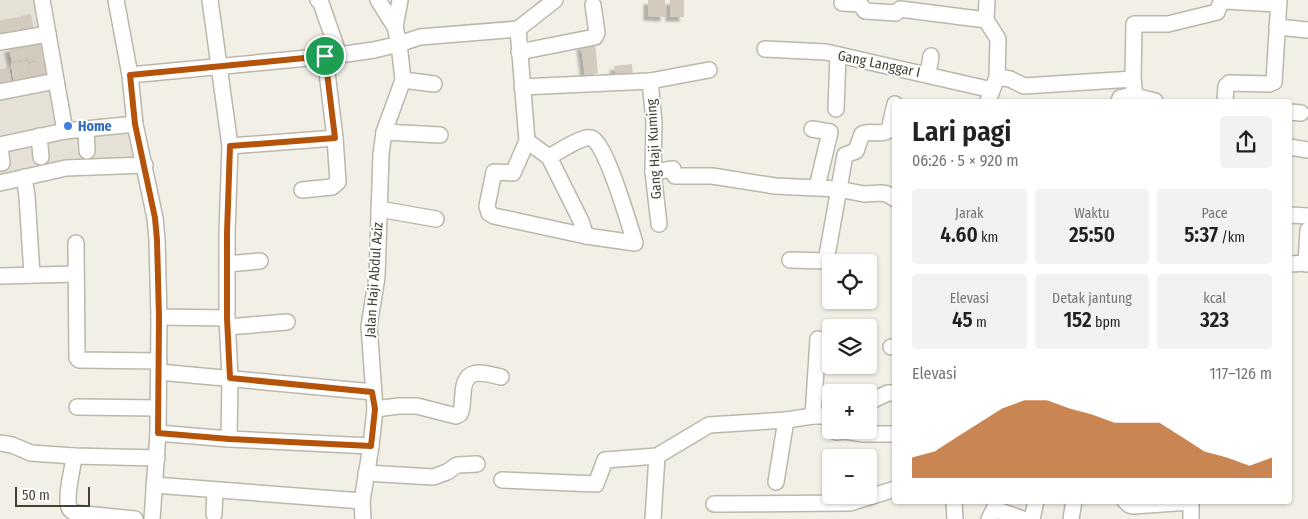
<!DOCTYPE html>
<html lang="id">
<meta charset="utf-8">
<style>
body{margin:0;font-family:"Fira Sans Condensed",sans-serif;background:#f2f2f2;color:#222;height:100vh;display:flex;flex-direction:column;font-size:19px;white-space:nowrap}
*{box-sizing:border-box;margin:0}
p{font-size:16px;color:#767676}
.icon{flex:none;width:28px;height:28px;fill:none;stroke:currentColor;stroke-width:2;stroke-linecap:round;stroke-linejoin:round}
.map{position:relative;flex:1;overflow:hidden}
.drawer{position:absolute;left:892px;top:99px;width:400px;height:405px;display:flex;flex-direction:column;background:#fff;border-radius:5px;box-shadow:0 1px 4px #0004}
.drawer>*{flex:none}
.tools{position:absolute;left:822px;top:254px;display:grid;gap:10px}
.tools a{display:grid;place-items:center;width:55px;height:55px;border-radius:5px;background:#fff;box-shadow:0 1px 4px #0004;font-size:25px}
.scale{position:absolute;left:15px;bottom:12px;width:75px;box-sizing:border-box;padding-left:5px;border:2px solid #443f37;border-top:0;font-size:14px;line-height:18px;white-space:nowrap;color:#443f37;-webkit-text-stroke:4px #fff;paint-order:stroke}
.pin{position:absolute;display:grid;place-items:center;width:42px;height:42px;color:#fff;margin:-21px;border:2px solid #fff;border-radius:50%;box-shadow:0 1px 5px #0007}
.round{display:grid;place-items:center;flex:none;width:52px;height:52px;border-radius:5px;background:#f2f2f2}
.headline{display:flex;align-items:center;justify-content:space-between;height:85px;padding:0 20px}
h1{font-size:28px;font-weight:600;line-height:38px}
.figures{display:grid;grid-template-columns:repeat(3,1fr);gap:8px;height:85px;padding:5px 20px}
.figures div{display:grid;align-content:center;border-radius:5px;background:#f2f2f2;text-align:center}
.figures b{font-size:21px;font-weight:600}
.figures small{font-size:14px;font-weight:400}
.figures p{font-size:14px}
.chart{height:140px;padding:10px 20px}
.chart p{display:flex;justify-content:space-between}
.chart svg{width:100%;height:90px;margin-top:5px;fill:#b45309;opacity:.7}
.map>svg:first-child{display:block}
.residential{fill:#e5e1d6}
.building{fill:#d2cbbe;filter:url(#shadow)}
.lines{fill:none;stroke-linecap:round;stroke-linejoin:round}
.minor-casing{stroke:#bcb7ab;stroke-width:18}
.minor{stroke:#fff;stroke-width:15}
.route-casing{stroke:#fff;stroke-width:10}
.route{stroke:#b45309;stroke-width:6}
.shop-dot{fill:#3f7fe0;stroke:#fff;stroke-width:2}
.labels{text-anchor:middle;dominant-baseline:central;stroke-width:4;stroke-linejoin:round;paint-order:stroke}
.street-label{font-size:14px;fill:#443f37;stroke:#fff}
.shop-label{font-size:14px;font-weight:bold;fill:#366cbe;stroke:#fff;text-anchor:start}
</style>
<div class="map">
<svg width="1308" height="519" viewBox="0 0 1308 519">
<defs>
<filter id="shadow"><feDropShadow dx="-4.5" dy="4.5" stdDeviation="1" flood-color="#0004"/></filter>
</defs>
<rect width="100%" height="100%" fill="#f2efe7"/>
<!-- residential -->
<path class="residential" d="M0 0H50L71 123 124 116 134 159 0 181Z"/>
<!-- building -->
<g class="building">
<path d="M648 0H665V17L648 16Z"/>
<rect x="670" y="0" width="14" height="17"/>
<path d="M31 14 34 32 0 41V20L19 17 22 30 20 16Z"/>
<path d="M40 43 43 60 28 62 31 81 14 84 11 63 28 61 26 49 27 60 12 62 9 48Z"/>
<path d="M595 43 598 73 585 75 581 45Z"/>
<path d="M44 60 47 76 31 79 29 63Z"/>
<path d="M632 64 633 76H616L614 66Z"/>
<path d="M9 68 12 84 0 86V69Z"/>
</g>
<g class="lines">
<defs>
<g id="minor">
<path d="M42 0 65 131"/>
<path d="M116 0 130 75 135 124 155 218 157 240 159 317 158 433 152 519"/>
<path d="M210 0 230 146 227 233V318L230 378 229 439"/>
<path d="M318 0 321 3 339 55"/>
<path d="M987 0 986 20 998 39 997 77 988 101"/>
<path d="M842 3 860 4 865 11 896 13 900 9 986 20"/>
<path d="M395 27 400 0"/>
<path d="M1277 27 1308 30"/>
<path d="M518 29 527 141 513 173 494 172 487 206 489 213 494 216 586 236 635 243C630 227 605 140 591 138 582 136 558 152 549 157"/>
<path d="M0 42 48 34"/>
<path d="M765 49 826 52 992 90"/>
<path d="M519 52 595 37 597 33 593 5"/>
<path d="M928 74 931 56"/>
<path d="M130 75 339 55 374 50 399 44 420 37 518 29 555 0"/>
<path d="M997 77 1010 79 1024 86 1133 79"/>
<path d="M403 80 434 84"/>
<path d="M650 81 654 122 653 172 659 224"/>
<path d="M522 87 650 81 709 70"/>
<path d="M0 92 56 81"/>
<path d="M1135 96 1133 79 1134 24H1168L1217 12 1221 2 1225 1 1278 4"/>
<path d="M1119 101 1120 98 1128 96H1135L1155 101"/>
<path d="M1225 101 1226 86 1229 83 1269 84 1274 82 1279 0"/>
<path d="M836 109 838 55"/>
<path d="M1290 112 1301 113"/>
<path d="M86 129 87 151"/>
<path d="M812 129 830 132 817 187"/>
<path d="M384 132 440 135"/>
<path d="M39 136 41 157"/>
<path d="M527 141 549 157 581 221 586 236"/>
<path d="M0 145 65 131 135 124"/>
<path d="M230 146 335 138"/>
<path d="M0 147 2 163"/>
<path d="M1290 147 1308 150"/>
<path d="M653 172 673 169 675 176H712L775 186 838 189 864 194 881 193 887 194 895 199"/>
<path d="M24 177 27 196 32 275"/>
<path d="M0 183 66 168 145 165"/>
<path d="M302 190 332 187 338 182 335 138 325 56"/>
<path d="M379 209 436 219"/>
<path d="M1290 215 1308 216"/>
<path d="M76 243 77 358 79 360 159 361"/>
<path d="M790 260 826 261 845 155 856 151 862 134C871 130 881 136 889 130L895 104"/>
<path d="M227 264 260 261"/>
<path d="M1290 264 1308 263"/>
<path d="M1306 264 1308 230"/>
<path d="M0 276 75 274"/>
<path d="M159 317 227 318"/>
<path d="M228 327 287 322"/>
<path d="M891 347H895"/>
<path d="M159 372 373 392"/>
<path d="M869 402 888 393H895"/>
<path d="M77 407 158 408"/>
<path d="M375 409 399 406H417L456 416 460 414C463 408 462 401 463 394 464 367 481 372 501 377"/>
<path d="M813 416 818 339"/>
<path d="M836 430V432L845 431 863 434H895"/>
<path d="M158 433 229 439 371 446"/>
<path d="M0 443 12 445 31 453 74 456 157 458"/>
<path d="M74 456C73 469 65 496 69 507 70 511 72 511 75 513L135 519"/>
<path d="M366 473 433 477 447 472 457 465 477 464"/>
<path d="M502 480 596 484 605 460 657 456 709 425 786 420 813 416H831"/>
<path d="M776 482 786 420"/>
<path d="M154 485 362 501"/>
<path d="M954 501 955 519"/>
<path d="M1125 501 1129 505 1133 506 1191 502"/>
<path d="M1191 501V519"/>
<path d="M714 504 850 503 895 489"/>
<path d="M214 514 215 491"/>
<path d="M363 519 362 501 371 446 375 409 369 326 377 277 381 154 384 132 403 80 399 44 395 27 378 0"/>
<path d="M653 519 657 456"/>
<path d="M989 519 994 509 1023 519"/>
<path d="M1032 519 1036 501"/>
<path d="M1071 519 1074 501"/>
</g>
</defs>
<!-- minor casing -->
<use href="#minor" class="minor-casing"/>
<!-- minor -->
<use href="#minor" class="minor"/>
</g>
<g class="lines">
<defs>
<path id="route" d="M325 56 335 138 230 146 227 233V318L230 378 372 392 375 409 371 446 229 439 158 433 159 317 157 240 155 218 135 124 130 75Z"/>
</defs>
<!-- route casing -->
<use href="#route" class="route-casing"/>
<!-- route -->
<use href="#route" class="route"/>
</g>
<!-- markers -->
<circle class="shop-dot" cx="68" cy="126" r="5"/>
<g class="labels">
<!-- street labels -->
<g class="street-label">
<text transform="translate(879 64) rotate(12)">Gang Langgar I</text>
<text transform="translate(654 149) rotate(-93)">Gang Haji Kuming</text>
<text transform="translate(374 280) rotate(-86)">Jalan Haji Abdul Aziz</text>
</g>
<!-- shop labels -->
<g class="shop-label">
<text x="78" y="126">Home</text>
</g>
</g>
</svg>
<div class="tools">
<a><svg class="icon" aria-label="locate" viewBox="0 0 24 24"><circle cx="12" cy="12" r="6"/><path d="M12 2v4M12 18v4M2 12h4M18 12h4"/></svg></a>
<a><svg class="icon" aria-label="layers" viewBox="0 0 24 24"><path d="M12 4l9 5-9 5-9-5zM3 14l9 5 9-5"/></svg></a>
<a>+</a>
<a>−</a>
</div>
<div class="scale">50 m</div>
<div class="pin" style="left:325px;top:56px;background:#1e9e55"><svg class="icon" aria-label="arrive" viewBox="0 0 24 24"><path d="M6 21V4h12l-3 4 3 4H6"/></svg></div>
<section class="drawer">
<div class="headline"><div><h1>Lari pagi</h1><p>06:26 · 5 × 920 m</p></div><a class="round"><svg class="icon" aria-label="share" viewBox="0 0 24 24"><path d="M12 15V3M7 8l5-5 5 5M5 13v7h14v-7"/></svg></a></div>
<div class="figures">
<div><p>Jarak</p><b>4.60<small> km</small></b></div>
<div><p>Waktu</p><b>25:50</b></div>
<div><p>Pace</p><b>5:37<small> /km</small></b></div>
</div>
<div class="figures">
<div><p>Elevasi</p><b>45<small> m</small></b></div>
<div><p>Detak jantung</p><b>152<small> bpm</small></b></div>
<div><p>kcal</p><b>323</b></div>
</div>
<div class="chart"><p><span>Elevasi</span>117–126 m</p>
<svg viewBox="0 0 160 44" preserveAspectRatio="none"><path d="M0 44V34L10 31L20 24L30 17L40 10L50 6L60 6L70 10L80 13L90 17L100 17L110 17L120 24L130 31L140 34L150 38L160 34V44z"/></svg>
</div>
</section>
</div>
